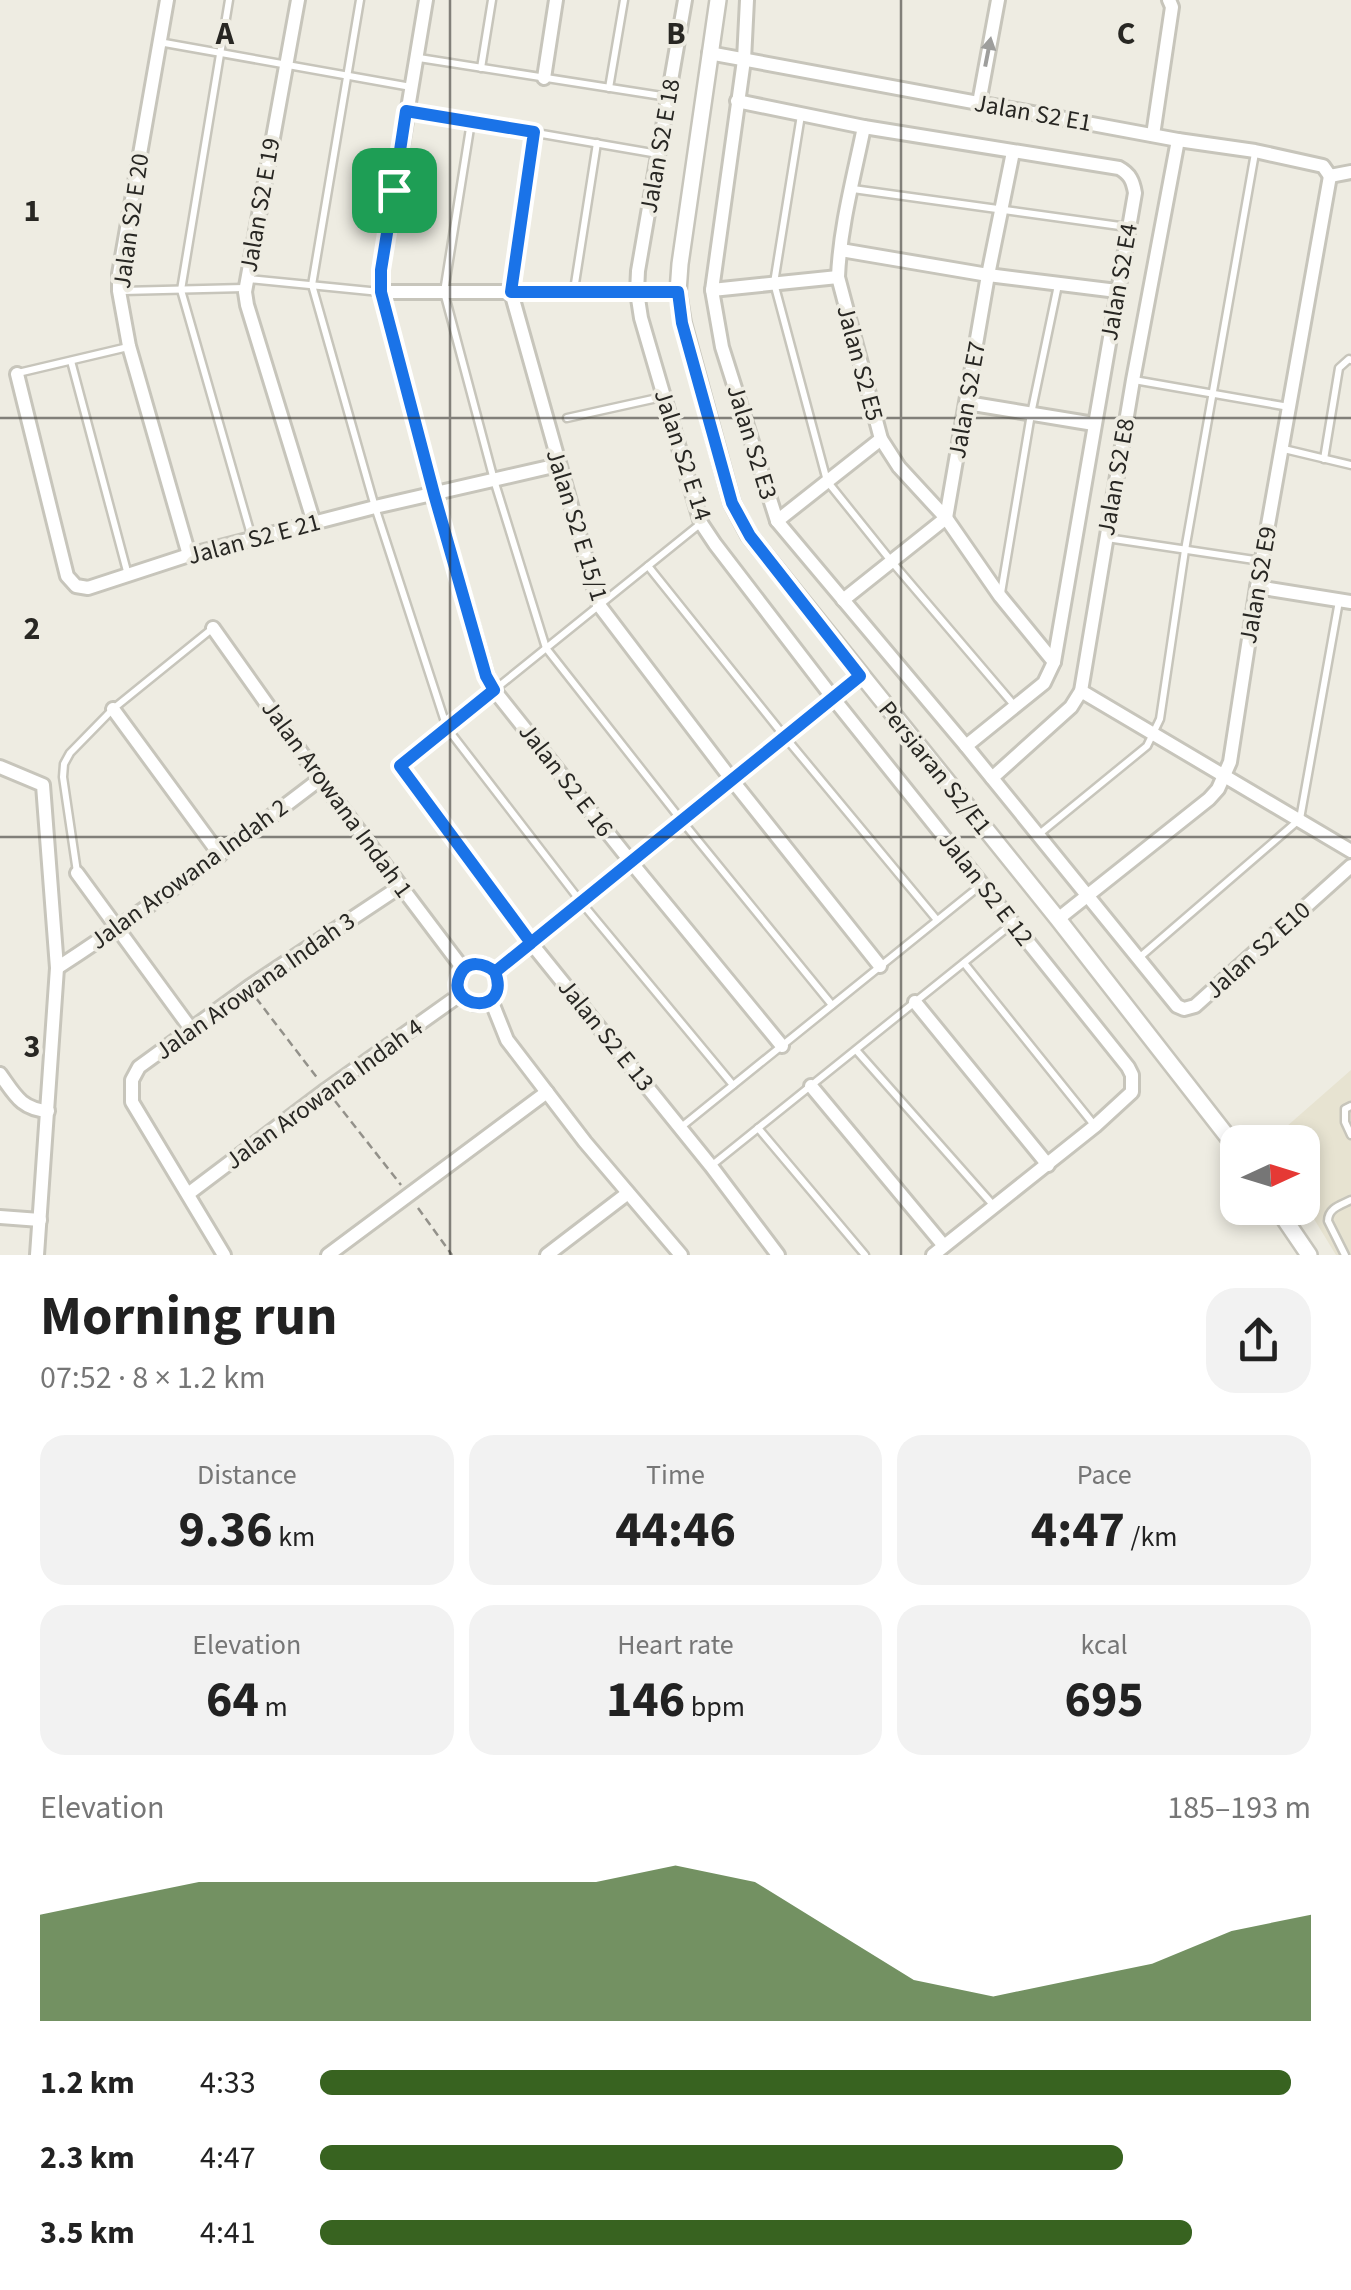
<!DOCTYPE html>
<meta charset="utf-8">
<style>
body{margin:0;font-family:"Source Sans 3",sans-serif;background:#f2f2f2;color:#222;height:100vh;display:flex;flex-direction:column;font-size:38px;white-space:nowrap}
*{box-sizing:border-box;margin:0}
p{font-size:32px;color:#767676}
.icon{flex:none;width:55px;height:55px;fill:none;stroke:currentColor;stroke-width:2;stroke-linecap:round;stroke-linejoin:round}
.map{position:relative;height:1255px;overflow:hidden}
.side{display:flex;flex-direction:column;background:#fff;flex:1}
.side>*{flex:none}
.needle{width:65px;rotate:86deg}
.controls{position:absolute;left:1220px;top:1125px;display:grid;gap:20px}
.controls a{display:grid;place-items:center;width:100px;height:100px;border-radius:20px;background:#fff;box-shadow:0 5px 15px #0003;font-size:50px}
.pin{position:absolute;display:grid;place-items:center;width:85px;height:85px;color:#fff;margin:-42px;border-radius:20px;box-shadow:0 5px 15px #0006}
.round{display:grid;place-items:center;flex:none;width:105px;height:105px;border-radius:30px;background:#f2f2f2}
.headline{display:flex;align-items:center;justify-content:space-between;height:170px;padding:0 40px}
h1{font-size:55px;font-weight:700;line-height:75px}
.stats{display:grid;grid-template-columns:repeat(3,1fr);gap:15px;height:170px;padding:10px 40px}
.stats div{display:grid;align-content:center;border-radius:25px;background:#f2f2f2;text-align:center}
.stats b{font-size:50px;font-weight:700}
.stats small{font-size:28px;font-weight:400}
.stats p{font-size:28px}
.chart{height:280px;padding:20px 40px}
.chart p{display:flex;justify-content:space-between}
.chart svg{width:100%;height:180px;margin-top:10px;fill:#386320;opacity:.7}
ul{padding:0 40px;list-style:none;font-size:32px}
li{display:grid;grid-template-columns:160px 120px 1fr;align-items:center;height:75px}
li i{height:25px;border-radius:12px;background:#386320}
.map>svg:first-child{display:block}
.built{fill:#e7e3d1}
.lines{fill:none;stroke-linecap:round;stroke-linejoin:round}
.service-casing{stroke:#c7c5bb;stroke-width:11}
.minor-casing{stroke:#c7c5bb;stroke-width:18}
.tertiary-casing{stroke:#c7c5bb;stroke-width:20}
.path{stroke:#93918a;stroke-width:2.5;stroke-dasharray:8 5;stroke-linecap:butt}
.service{stroke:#fff;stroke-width:6}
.minor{stroke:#fff;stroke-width:12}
.tertiary{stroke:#fff;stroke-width:15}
.oneway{fill:#9e9e9c}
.route-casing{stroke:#fff;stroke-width:20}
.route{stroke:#1a73e8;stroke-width:12}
.grid{fill:none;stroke:#282723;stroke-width:2.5;stroke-opacity:0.55}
.labels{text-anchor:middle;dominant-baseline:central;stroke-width:8;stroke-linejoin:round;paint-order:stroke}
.street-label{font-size:25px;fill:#282723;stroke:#eeece2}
.grid-label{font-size:32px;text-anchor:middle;font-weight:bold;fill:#282723;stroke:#eeece2;stroke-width:8;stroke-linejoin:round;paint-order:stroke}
</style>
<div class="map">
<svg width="1351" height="1255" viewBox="0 0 1351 1255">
<rect width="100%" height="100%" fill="#eeece2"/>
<!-- built -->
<path class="built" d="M1351 1070V1255H1336L1303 1201 1302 1142H1269Z"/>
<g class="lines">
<defs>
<g id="service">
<path d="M229 0 181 290 252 538"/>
<path d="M360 0 312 285 375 507 447 728 581 902 733 1085"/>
<path d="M159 42 411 87"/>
<path d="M419 58 668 97"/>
<path d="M481 68 492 0"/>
<path d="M609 88 624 0"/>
<path d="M409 111 658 154"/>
<path d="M801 115 774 283 827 481 892 562 1014 705"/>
<path d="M471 122 444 292 494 480 546 648 682 821 832 1005"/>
<path d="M853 189 1127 227"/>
<path d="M248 279 380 292"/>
<path d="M574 290 597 143"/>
<path d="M122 291 244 288"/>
<path d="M71 361 128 575"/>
<path d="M18 373 128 347"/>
<path d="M1134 380 1289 407"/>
<path d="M567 418 662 397"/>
<path d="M1284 449 1351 465"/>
<path d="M1324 459 1339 368 1349 359 1351 360"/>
<path d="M1107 538 1261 561"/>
<path d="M648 566 785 737 937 920"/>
<path d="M1001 593 1031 414 1058 285"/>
<path d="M400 766 700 524"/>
<path d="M1038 835 1147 746 1160 719 1185 550 1255 153"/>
<path d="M77 872 63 777 64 764 70 753 113 709 213 628"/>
<path d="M1140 957 1300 819 1339 601"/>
<path d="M964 963 1095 1126"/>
<path d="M856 1050 994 1206"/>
<path d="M1351 1106 1345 1109V1122L1351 1135"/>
<path d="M680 1128 981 885"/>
<path d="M758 1128 865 1255"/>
<path d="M711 1166 1012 924"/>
<path d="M1345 1255 1328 1221C1328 1208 1341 1205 1351 1200"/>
</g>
<g id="minor">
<path d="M167 0 119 274V291L129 346 189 555"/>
<path d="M298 0 245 292 247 305 314 523"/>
<path d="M426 0 381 271V292L434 494 487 676 494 690 631 862 782 1046"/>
<path d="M685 0 638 271 637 292 641 318 701 523 715 544 833 698 1128 1067 1132 1075V1092L1095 1126 933 1255"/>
<path d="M747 0 744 60 712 290 722 347 777 521 966 746 1177 1006 1184 1009 1195 1006 1351 866"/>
<path d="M709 53 1178 140 1255 151 1323 166 1330 176"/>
<path d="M544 78 556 0"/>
<path d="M737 101 864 127 1119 168C1130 174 1133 181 1135 193L1054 662 1044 683 966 746"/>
<path d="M979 103 998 0"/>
<path d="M864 127C854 176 840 227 838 277L881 439 899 467 946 518 1000 596 1054 662"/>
<path d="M534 132 511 292 599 605 732 780 880 966"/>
<path d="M1153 135 1172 7 1169 0"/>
<path d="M1330 176 1351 172"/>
<path d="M841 250 988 275 1117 291"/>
<path d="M712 290 838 277"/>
<path d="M381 292H678"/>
<path d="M17 374 67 576 76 586 88 588 189 555 375 507 558 465"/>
<path d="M967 403 1094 424"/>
<path d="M777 521 881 439"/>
<path d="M1257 587 1351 602"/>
<path d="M843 600 946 518 988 275 1013 152"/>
<path d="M213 628 320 779 464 970"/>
<path d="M1081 691 1351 851"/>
<path d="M113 709 220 855"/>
<path d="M400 766 531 943 711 1166 778 1255"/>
<path d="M0 767 43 785 57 968 37 1255"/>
<path d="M992 778 1071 707 1081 691 1133 380 1178 140"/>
<path d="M77 873 191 1029"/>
<path d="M1058 919 1209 799 1218 789 1230 762 1257 587 1330 176"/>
<circle cx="478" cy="984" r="20"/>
<path d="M57 968C148 909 234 845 320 779"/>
<path d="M495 972 860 676"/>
<path d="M491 1000 507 1040 585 1142 681 1255"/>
<path d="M915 1002 1048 1165"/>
<path d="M0 1074C15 1095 21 1109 48 1111"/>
<path d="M811 1086 944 1246"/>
<path d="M188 1194 326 1090 461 994"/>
<path d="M0 1217 40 1220"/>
<path d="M224 1255 132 1102V1080L139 1067 249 987 401 886"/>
<path d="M328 1255 547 1092"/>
<path d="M547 1255 628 1193"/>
</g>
<g id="tertiary">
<path d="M718 0 680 264 678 292 683 323 732 503 749 535 1058 919 1238 1150"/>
<path d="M1277 1208 1309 1255"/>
</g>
</defs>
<!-- service casing -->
<use href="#service" class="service-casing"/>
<!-- minor casing -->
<use href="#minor" class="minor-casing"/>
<!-- tertiary casing -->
<use href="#tertiary" class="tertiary-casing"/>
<!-- path -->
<g class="path">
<path d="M256 998 318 1079"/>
<path d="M335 1101 401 1185"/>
<path d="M418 1208 452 1255"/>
</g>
<!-- service -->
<use href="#service" class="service"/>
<!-- minor -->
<use href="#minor" class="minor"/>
<!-- tertiary -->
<use href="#tertiary" class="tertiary"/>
</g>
<!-- one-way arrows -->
<defs><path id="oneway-solid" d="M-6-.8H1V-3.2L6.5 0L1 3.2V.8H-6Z" transform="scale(2.5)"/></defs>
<use class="oneway" href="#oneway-solid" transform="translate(988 52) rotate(-79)"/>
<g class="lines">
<defs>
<path id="route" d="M394 190 381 270V292L434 494 486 676 494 690 400 766 531 943 495 972C512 1017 444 1009 460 975 467 959 485 963 495 972L860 676 750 536 732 503 682 323 678 292H511L534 132 406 111 394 190"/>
</defs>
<!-- route casing -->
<use href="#route" class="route-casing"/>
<!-- route -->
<use href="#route" class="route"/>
</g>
<!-- grid -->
<path class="grid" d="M450 0V1255M901 0V1255M0 418H1351M0 837H1351"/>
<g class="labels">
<!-- street labels -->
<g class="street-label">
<text transform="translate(1033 113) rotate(10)">Jalan S2 E1</text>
<text transform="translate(660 146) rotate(-80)">Jalan S2 E 18</text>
<text transform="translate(260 205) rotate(-80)">Jalan S2 E 19</text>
<text transform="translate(131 221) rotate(-82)">Jalan S2 E 20</text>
<text transform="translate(1119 282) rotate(-80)">Jalan S2 E4</text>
<text transform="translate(860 363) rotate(75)">Jalan S2 E5</text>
<text transform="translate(967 400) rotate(-80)">Jalan S2 E7</text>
<text transform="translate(752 442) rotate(73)">Jalan S2 E3</text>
<text transform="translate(683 455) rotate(72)">Jalan S2 E 14</text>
<text transform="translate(1116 477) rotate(-80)">Jalan S2 E8</text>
<text transform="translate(577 525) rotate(73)">Jalan S2 E 15/1</text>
<text transform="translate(254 539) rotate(-15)">Jalan S2 E 21</text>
<text transform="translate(1258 585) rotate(-80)">Jalan S2 E9</text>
<text transform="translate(935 768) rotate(51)">Persiaran S2/E1</text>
<text transform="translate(566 780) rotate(52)">Jalan S2 E 16</text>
<text transform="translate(337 799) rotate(54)">Jalan Arowana Indah 1</text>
<text transform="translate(189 874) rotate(-36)">Jalan Arowana Indah 2</text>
<text transform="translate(986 889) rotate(52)">Jalan S2 E 12</text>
<text transform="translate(1258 950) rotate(-42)">Jalan S2 E10</text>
<text transform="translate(255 986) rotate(-35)">Jalan Arowana Indah 3</text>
<text transform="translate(606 1035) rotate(51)">Jalan S2 E 13</text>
<text transform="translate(324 1094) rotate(-36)">Jalan Arowana Indah 4</text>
</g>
</g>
<g class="grid-label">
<text x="225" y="44">A</text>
<text x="676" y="44">B</text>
<text x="1126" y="44">C</text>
<text x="32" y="221">1</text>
<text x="32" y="639">2</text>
<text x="32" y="1057">3</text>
</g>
</svg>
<div class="controls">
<a><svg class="needle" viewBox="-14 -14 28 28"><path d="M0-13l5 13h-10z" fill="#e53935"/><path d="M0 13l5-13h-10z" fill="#767676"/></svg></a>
</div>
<div class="pin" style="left:394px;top:190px;background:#1e9e55"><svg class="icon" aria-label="arrive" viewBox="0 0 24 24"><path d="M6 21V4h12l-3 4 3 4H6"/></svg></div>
</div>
<section class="side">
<div class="headline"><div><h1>Morning run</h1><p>07:52 · 8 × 1.2 km</p></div><a class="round"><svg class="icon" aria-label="share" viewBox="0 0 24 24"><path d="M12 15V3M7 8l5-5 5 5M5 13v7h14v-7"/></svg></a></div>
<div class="stats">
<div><p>Distance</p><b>9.36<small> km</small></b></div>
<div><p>Time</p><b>44:46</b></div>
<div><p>Pace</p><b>4:47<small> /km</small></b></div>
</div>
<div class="stats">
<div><p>Elevation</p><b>64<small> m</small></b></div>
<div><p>Heart rate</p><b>146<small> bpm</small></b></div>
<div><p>kcal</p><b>695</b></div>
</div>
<div class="chart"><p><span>Elevation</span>185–193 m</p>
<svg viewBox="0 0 160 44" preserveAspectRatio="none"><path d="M0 44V18L10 14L20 10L30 10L40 10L50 10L60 10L70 10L80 6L90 10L100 22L110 34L120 38L130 34L140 30L150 22L160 18V44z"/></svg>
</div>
<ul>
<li><b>1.2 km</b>4:33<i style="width:98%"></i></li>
<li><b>2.3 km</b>4:47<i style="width:81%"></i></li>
<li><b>3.5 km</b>4:41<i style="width:88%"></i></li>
</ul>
</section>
